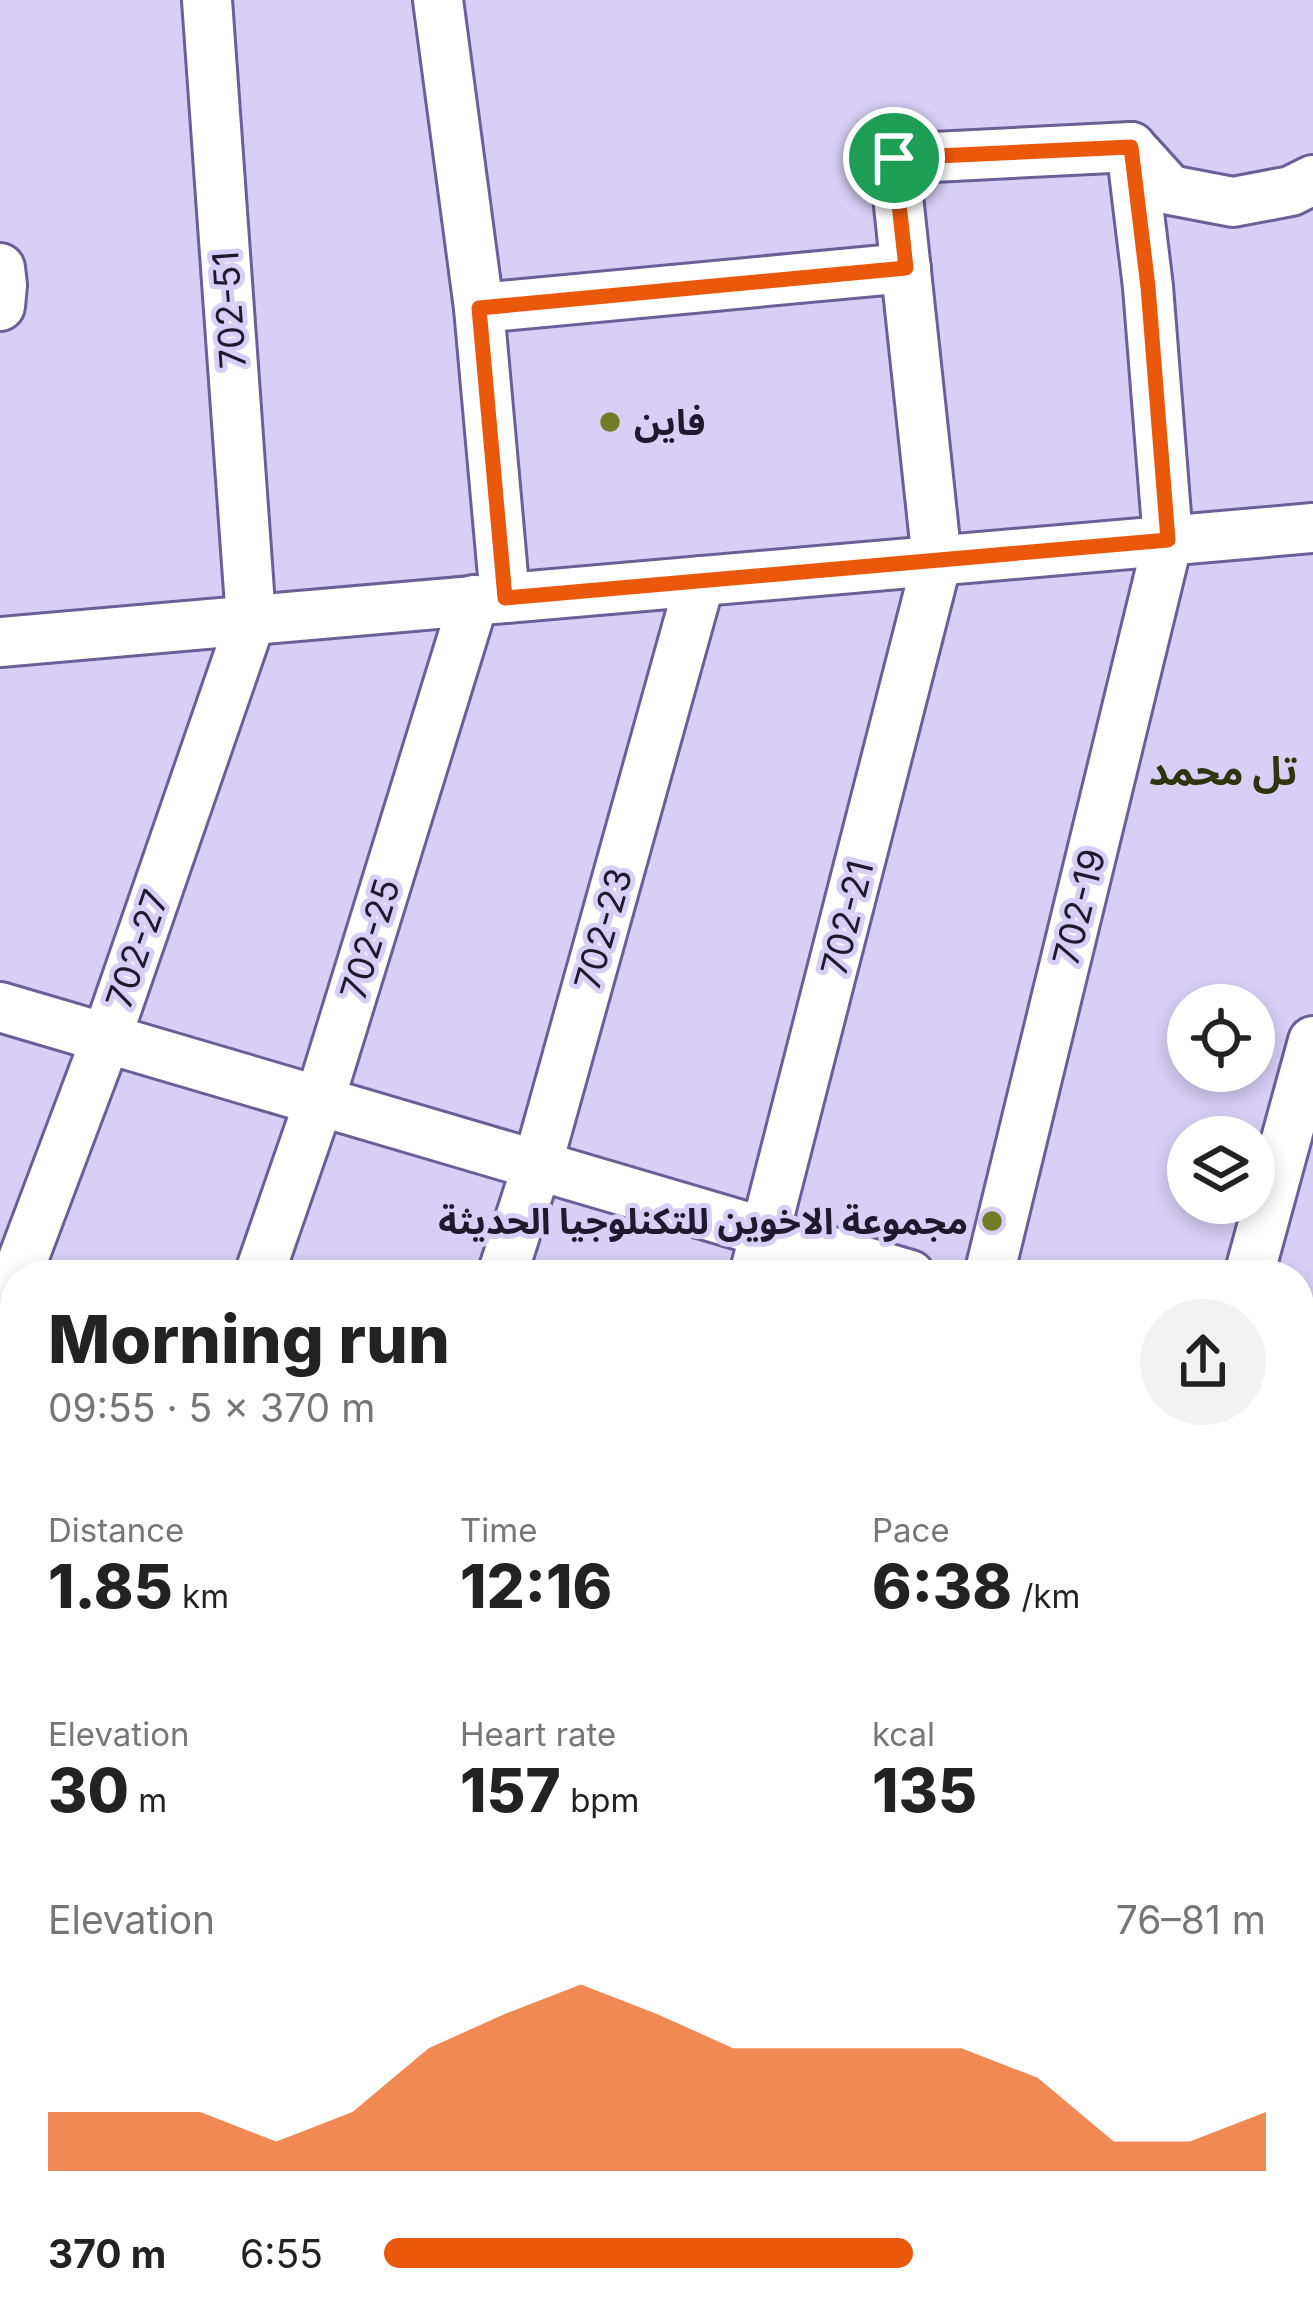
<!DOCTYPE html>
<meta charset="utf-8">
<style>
body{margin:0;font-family:Inter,"Noto Sans Arabic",sans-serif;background:#f2f2f2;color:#222;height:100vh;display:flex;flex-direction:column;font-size:45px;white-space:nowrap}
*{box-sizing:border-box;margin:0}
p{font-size:39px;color:#767676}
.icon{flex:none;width:66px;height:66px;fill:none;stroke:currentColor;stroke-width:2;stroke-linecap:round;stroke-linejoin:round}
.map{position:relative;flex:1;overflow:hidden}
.side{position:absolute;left:0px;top:1260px;width:1314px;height:1065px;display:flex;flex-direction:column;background:#fff;border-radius:48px 48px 0 0;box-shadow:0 6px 18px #0003}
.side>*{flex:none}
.buttons{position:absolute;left:1167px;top:984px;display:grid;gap:24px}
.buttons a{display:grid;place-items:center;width:108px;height:108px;border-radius:50%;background:#fff;box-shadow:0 6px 18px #0003;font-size:60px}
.pin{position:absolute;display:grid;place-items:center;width:102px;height:102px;color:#fff;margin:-51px;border:6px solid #fff;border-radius:50%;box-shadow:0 3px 12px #0007}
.round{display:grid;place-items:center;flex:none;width:126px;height:126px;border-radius:63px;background:#f2f2f2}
.overview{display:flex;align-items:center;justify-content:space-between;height:204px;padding:0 48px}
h1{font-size:66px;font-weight:800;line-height:90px}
.figures{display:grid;grid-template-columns:repeat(3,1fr);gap:18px;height:204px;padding:12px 48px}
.figures div{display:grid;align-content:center}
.figures b{font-size:60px;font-weight:800}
.figures small{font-size:33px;font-weight:400}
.figures p{font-size:33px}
.chart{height:336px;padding:24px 48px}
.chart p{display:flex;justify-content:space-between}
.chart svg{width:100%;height:216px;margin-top:12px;fill:#ea580c;opacity:.7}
ul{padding:0 48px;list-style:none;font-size:39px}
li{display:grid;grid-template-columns:192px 144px 1fr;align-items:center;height:90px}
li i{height:30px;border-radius:15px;background:#ea580c}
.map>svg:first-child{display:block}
.green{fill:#eea069}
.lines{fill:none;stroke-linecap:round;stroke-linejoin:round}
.street-casing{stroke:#6c5e96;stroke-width:54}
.highway-casing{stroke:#6c5e96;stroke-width:72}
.street{stroke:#fff;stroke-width:48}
.highway{stroke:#fff;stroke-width:66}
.route-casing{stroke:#fff;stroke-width:24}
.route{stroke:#ea580c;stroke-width:15}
.poi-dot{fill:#727b26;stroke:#d7cff5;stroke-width:4.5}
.labels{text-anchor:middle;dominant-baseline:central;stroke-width:10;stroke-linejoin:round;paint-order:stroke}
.street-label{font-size:36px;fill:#1f1930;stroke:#d7cff5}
.poi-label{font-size:36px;font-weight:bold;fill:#1f1930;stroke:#d7cff5;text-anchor:start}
.neighbourhood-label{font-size:39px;font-weight:bold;fill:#30340c;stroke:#d7cff5}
</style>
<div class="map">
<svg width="1313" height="2324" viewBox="0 0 1313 2324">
<rect width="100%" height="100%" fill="#d7cff5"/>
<!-- green -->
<g class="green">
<path d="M0 1490 15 1505V1843L0 1832Z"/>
<path d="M663 2310H800L814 2324H682Z"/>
</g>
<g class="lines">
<defs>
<g id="street">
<path d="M438 0 479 308 505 598"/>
<path d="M1131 147 1170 190 1233 202 1291 191 1313 180"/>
<path d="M0 268 2 285 0 306"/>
<path d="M479 308 906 268"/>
<path d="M0 642 1313 528"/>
<path d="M0 1007 910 1275"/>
<path d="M17 1275 106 1039 251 620 207 0"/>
<path d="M259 1275 319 1102 474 600"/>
<path d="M502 1275 537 1166 700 581"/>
<path d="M754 1275 937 561 894 159 1131 147"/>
<path d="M989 1275 1168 540 1148 287 1131 147"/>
<path d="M1249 1275 1313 1041"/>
<path d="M0 1320 15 1280"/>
<path d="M1299 1389 1313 1393"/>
<path d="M0 1451 15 1466"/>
<path d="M1299 1874 1313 1878"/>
<path d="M1299 2127 1313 2130"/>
<path d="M843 2310 856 2324"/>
<path d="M965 2313 1003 2324"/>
</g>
<g id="highway">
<path d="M0 1962 15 1972"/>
<path d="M0 2085 15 2099"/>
<path d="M0 2244 15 2256"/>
<path d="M81 2310 96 2324"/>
<path d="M245 2310 260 2324"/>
<path d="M470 2310 484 2324"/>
<path d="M522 2310 547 2324"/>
</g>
</defs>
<!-- street casing -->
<use href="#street" class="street-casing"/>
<!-- highway casing -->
<use href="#highway" class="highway-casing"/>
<!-- street -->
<use href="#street" class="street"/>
<!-- highway -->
<use href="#highway" class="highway"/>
</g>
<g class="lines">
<defs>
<path id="route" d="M1131 147 1148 287 1168 540 505 598 479 308 906 268 894 158Z"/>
</defs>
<!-- route casing -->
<use href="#route" class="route-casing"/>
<!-- route -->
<use href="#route" class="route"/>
</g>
<!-- markers -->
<g class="poi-dot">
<circle cx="610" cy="422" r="12"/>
<circle cx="992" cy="1221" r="12"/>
</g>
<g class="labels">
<!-- street labels -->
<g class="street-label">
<text transform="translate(229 310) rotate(-94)">702-51</text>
<text transform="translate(1079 907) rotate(-76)">702-19</text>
<text transform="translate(847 918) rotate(-76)">702-21</text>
<text transform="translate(603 929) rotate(-74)">702-23</text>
<text transform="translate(370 939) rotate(-73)">702-25</text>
<text transform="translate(137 949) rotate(-71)">702-27</text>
</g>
<!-- poi labels -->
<g class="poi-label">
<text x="634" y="422">فاين</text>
<text x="968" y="1221" text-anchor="end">مجموعة الاخوين للتكنلوجيا الحديثة</text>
</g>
<!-- neighbourhood labels -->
<g class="neighbourhood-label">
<text x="1223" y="770">تل محمد</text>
</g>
</g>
</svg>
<div class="buttons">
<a><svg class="icon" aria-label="locate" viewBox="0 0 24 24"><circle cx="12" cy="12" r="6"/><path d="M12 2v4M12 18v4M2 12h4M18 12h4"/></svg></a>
<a><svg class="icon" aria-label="layers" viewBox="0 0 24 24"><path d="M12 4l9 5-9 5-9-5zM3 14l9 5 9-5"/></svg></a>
</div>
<div class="pin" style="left:894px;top:158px;background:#1e9e55"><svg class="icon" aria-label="arrive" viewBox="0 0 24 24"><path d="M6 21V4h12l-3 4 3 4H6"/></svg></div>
<section class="side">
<div class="overview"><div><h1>Morning run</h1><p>09:55 · 5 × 370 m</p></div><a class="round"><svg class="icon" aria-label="share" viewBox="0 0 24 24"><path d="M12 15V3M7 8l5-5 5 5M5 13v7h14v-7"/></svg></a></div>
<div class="figures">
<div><p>Distance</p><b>1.85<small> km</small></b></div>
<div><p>Time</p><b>12:16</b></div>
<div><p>Pace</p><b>6:38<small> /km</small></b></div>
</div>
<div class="figures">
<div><p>Elevation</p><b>30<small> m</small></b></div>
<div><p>Heart rate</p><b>157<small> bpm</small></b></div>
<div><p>kcal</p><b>135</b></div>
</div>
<div class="chart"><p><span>Elevation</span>76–81 m</p>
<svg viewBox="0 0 160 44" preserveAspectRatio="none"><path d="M0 44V32L10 32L20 32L30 38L40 32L50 19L60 12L70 6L80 12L90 19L100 19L110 19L120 19L130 25L140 38L150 38L160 32V44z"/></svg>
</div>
<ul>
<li><b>370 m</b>6:55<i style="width:60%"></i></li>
</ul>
</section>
</div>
